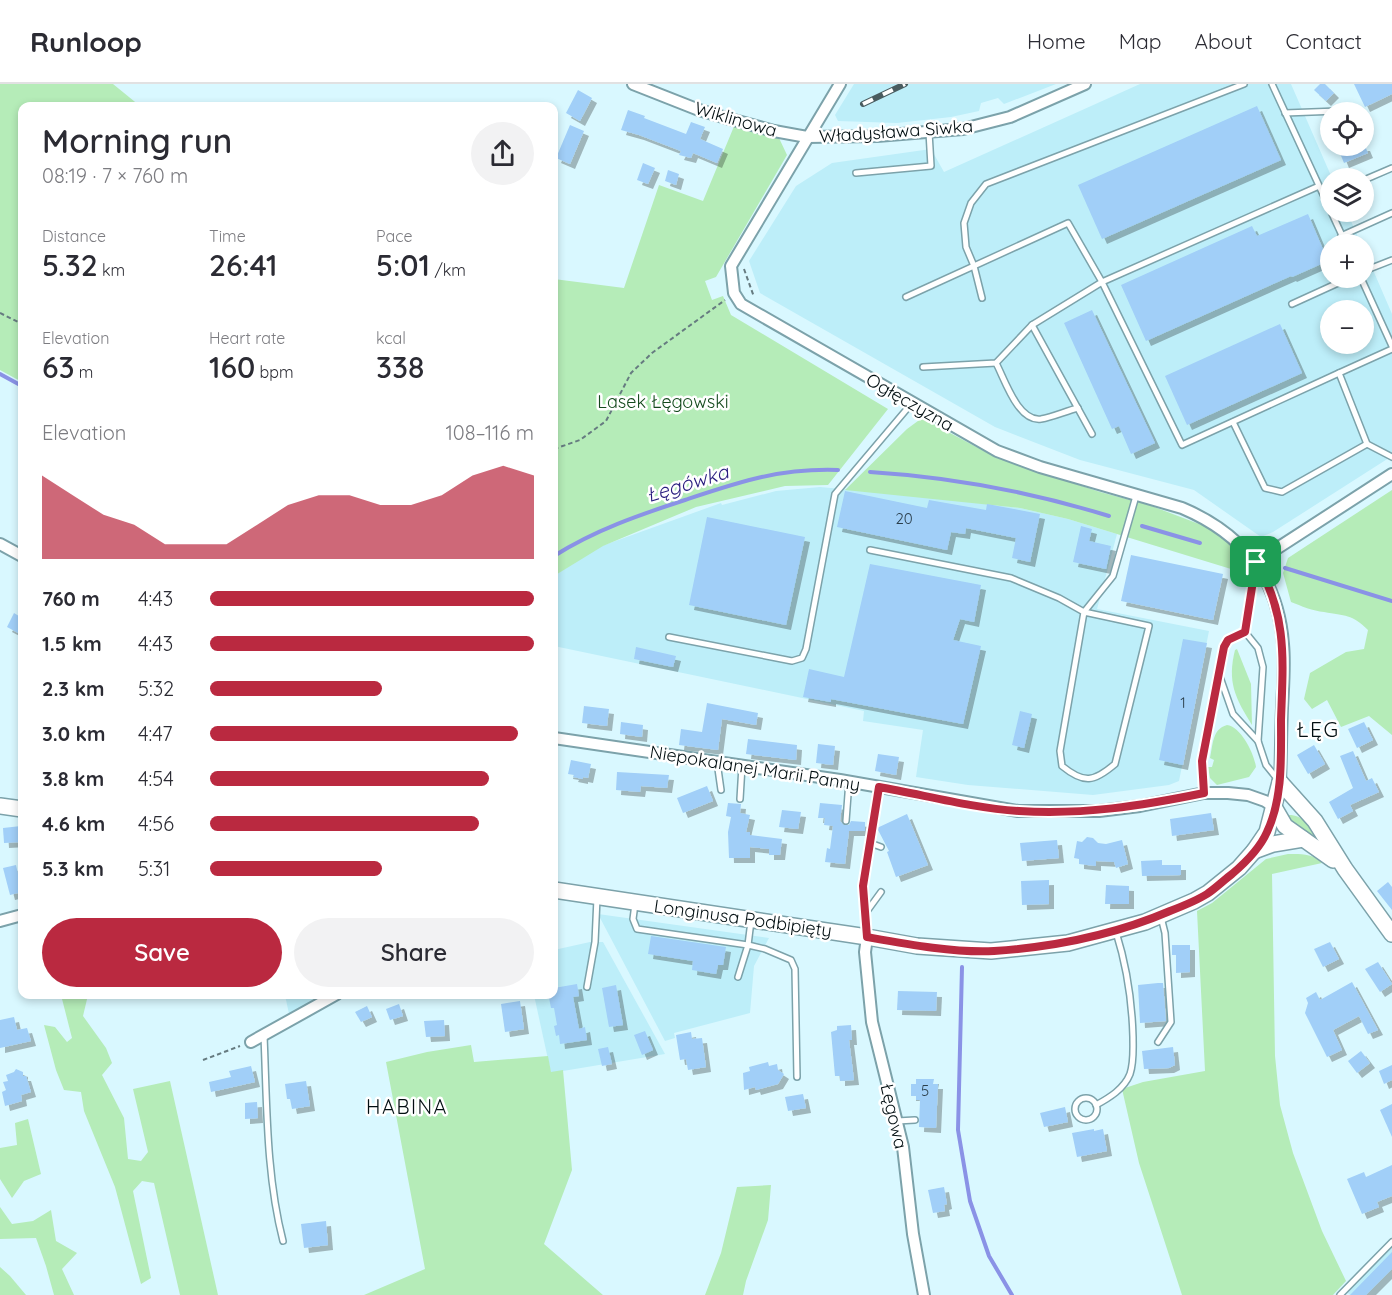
<!DOCTYPE html>
<meta charset="utf-8">
<style>
body{margin:0;font-family:Quicksand,sans-serif;background:#f2f2f3;color:#2b2b33;height:100vh;display:flex;flex-direction:column;font-size:22px;white-space:nowrap}
*{box-sizing:border-box;margin:0}
p{font-size:20px;color:#7c7c81}
.icon{flex:none;width:33px;height:33px;fill:none;stroke:currentColor;stroke-width:2;stroke-linecap:round;stroke-linejoin:round}
.map{position:relative;flex:1;overflow:hidden}
.sheet{position:absolute;left:18px;top:18px;width:540px;height:897px;display:flex;flex-direction:column;background:#fff;border-radius:12px;box-shadow:0 3px 9px #0003}
.sheet>*{flex:none}
.controls{position:absolute;left:1320px;top:18px;display:grid;gap:12px}
.controls a{display:grid;place-items:center;width:54px;height:54px;border-radius:50%;background:#fff;box-shadow:0 3px 9px #0003;font-size:30px}
.pin{position:absolute;display:grid;place-items:center;width:51px;height:51px;color:#fff;margin:-26px;border-radius:12px;box-shadow:0 3px 9px #0006}
.round{display:grid;place-items:center;flex:none;width:63px;height:63px;border-radius:32px;background:#f2f2f3}
.headline{display:flex;align-items:center;justify-content:space-between;height:102px;padding:0 24px}
h1{font-size:33px;font-weight:600;line-height:45px}
.figures{display:grid;grid-template-columns:repeat(3,1fr);gap:9px;height:102px;padding:6px 24px}
.figures div{display:grid;align-content:center}
.figures b{font-size:30px;font-weight:600}
.figures small{font-size:16px;font-weight:400}
.figures p{font-size:16px}
.chart{height:168px;padding:12px 24px}
.chart p{display:flex;justify-content:space-between}
.chart svg{width:100%;height:108px;margin-top:6px;fill:#ba2940;opacity:.7}
.primary-button{display:flex;gap:12px;margin-top:auto;padding:12px 24px}
.primary-button a{flex:1;height:69px;border-radius:36px;background:#ba2940;color:#fff;font-size:24px;font-weight:600;line-height:69px;text-align:center}
.primary-button a+a{background:#f2f2f3;color:#2b2b33}
ul{padding:0 24px;list-style:none;font-size:20px}
li{display:grid;grid-template-columns:96px 72px 1fr;align-items:center;height:45px}
li i{height:15px;border-radius:8px;background:#ba2940}
header{display:flex;align-items:center;gap:36px;box-sizing:border-box;height:84px;padding:0 30px;background:#fff;border-bottom:2px solid #e1e1e2}
header strong{font-size:28px}
nav{display:flex;gap:33px;margin-inline-start:auto;font-size:21px}
.map>svg:first-child{display:block}
.built{fill:#bdeef9;fill-rule:evenodd}
.green{fill:#b5ecb8}
.lines{fill:none;stroke-linecap:round;stroke-linejoin:round}
.stream{stroke:#8a92e6;stroke-width:4}
.building{fill:#a1cff8;filter:url(#shadow)}
.lane-casing{stroke:#7ca2aa;stroke-width:8}
.street-casing{stroke:#7ca2aa;stroke-width:14}
.secondary-casing{stroke:#7ca2aa;stroke-width:18}
.path{stroke:#667b80;stroke-width:2;stroke-dasharray:4.5 3;stroke-linecap:butt}
.lane{stroke:#fff;stroke-width:5}
.street{stroke:#fff;stroke-width:10}
.secondary{stroke:#fff;stroke-width:15}
.rail-casing{stroke:#495c60;stroke-width:6}
.rail{stroke:#fff;stroke-width:4;stroke-dasharray:11;stroke-linecap:butt}
.route-casing{stroke:#fff;stroke-width:12}
.route{stroke:#ba2940;stroke-width:8}
.labels{text-anchor:middle;dominant-baseline:central;stroke-width:5;stroke-linejoin:round;paint-order:stroke}
.number-label{font-size:15px;fill:#2a3e4b}
.street-label{font-size:18px;fill:#020e11;stroke:#fff}
.park-label{font-size:18px;fill:#144a1d;stroke:#fff}
.water-label{font-size:20px;font-style:italic;fill:#281c7e;stroke:#fff}
.neighbourhood-label{font-size:20px;letter-spacing:1.5px;fill:#020e11;stroke:#fff}
.quarter-label{font-size:21px;letter-spacing:1.5px;fill:#020e11;stroke:#fff}
</style>
<header>
<strong>Runloop</strong>
<nav><a>Home</a><a>Map</a><a>About</a><a>Contact</a></nav>
</header>
<div class="map">
<svg width="1392" height="1211" viewBox="0 0 1392 1211">
<defs>
<filter id="shadow"><feDropShadow dx="5" dy="5" stdDeviation="0" flood-color="#0004"/></filter>
</defs>
<rect width="100%" height="100%" fill="#d9f8ff"/>
<!-- built -->
<g class="built">
<path d="M854 0H1056L1004 20 998 14 981 19 979 27 951 33 897 39 838 37 835 31Z"/>
<path d="M1140 0H1291L1332 94H1330V128H1347L1361 160H1330V194H1364V165L1392 230V372L1273 448 1261 453 1194 406 1080 376 995 343 760 209 749 177 796 102 832 79 931 65 944 88ZM1330 226H1364V260H1330Z"/>
<path d="M820 403 918 412 1020 424 1068 435 1117 450 1097 525 1209 547 1179 697 1169 701 1093 711 968 701 916 693 923 646 863 637 864 627 554 562V492L596 464 721 419 722 421 776 407Z"/>
<path d="M598 830 769 854 754 882 750 929 674 949 675 954 665 957Z"/>
<path d="M590 858H603L665 970 551 989 534 911 554 910V866Z"/>
<path d="M285 911H326L304 925 289 930Z"/>
<path d="M1392 1161V1185L1366 1211H1350L1346 1207Z"/>
</g>
<!-- green -->
<g class="green">
<path d="M0 0H113L140 22H22V298L0 286Z"/>
<path d="M735 40 779 54 787 71 716 193 705 197 712 216 723 212 731 231 888 325 828 401 785 402 696 423 603 462 554 492V195L624 204 659 101 703 117Z"/>
<path d="M922 334 997 374 1100 408 1149 421 1207 443 1237 465 1242 481 1231 485 1068 435 1020 424 845 406 907 345Z"/>
<path d="M1392 406V651L1369 632 1341 643 1327 616 1312 625 1304 615 1310 589 1346 568 1364 565 1368 546C1352 530 1345 532 1324 528 1313 527 1301 522 1291 518L1283 489 1288 474Z"/>
<path d="M1237 565 1251 600 1252 641C1235 614 1227 598 1235 566Z"/>
<path d="M1227 641C1241 643 1254 669 1256 683L1249 693 1217 701 1210 694 1208 683H1212L1214 676 1210 674C1213 661 1212 645 1227 641Z"/>
<path d="M1287 731C1302 730 1309 741 1316 753 1306 750 1291 742 1287 731Z"/>
<path d="M1288 770C1300 770 1313 769 1322 779L1272 790 1275 972 1280 1021 1293 1069 1322 1147 1346 1197 1333 1211H1182L1139 1079 1122 1005 1143 998 1205 987 1197 827 1212 819 1266 775Z"/>
<path d="M61 911H88L83 932 106 964 112 979 102 991 124 1034 128 1075 141 1077 148 1068 133 1005 170 997 218 1211H180L154 1099 142 1097 133 1107 151 1194 141 1200 115 1103 84 1027 81 1008 64 1006 56 986 44 941 55 943 67 958 72 954Z"/>
<path d="M471 961 474 978 548 972 551 988 563 986 572 1086 544 1160 603 1211H364L425 1185 386 978 427 968Z"/>
<path d="M28 1035 41 1090 24 1097 12 1114 0 1095V1064L17 1061 15 1039Z"/>
<path d="M771 1101 768 1136 746 1197 743 1211H705L721 1169 737 1103Z"/>
<path d="M0 1123 12 1140 33 1137 51 1126 56 1157 77 1169 62 1185 74 1211H54L46 1182 36 1154 0 1155Z"/>
<path d="M0 1183 10 1192 26 1211H0Z"/>
</g>
<g class="lines">
<!-- stream -->
<g class="stream">
<path d="M0 290 22 302"/>
<path d="M870 388C951 393 1031 408 1109 432"/>
<path d="M1142 442 1200 459"/>
<path d="M554 472C595 446 639 431 685 416 739 398 779 384 838 386"/>
<path d="M1285 484 1392 517"/>
<path d="M962 883 958 1046 970 1117 989 1172 1012 1211"/>
</g>
</g>
<!-- building -->
<g class="building">
<path d="M1320 0H1325L1334 9 1326 17 1314 6Z"/>
<path d="M1354 0H1392V10L1365 23Z"/>
<path d="M578 6 592 14 580 37 566 29Z"/>
<path d="M1257 22 1281 76 1102 155 1078 101Z"/>
<path d="M628 26 645 32 644 34 686 50 691 38 705 43 700 55 723 65 717 79 693 69 691 74 679 71 681 67 639 51 621 46Z"/>
<path d="M570 41 584 47 570 80 556 74Z"/>
<path d="M1337 62H1365L1368 69 1344 79Z"/>
<path d="M643 79 655 84 648 100 637 96Z"/>
<path d="M668 86 679 90 676 101 665 97Z"/>
<path d="M1308 130 1328 177 1292 193 1291 192 1146 257 1121 201 1252 142 1257 152Z"/>
<path d="M1092 226 1155 359 1131 370 1119 342 1112 345 1064 239Z"/>
<path d="M1280 240 1302 289 1187 341 1165 292Z"/>
<path d="M845 407 927 424 929 416 986 426 987 420 1040 430 1030 478 1012 474 1016 454 966 444 965 450 951 448 947 466 837 443Z"/>
<path d="M707 433 805 453 786 541 689 521Z"/>
<path d="M1081 442 1092 445 1089 457 1111 462 1106 485 1073 478Z"/>
<path d="M1131 471 1223 490 1213 536 1121 517Z"/>
<path d="M870 480 981 501 974 538 960 535 953 556 981 562 963 640 831 615V618L803 613 809 585 844 593Z"/>
<path d="M14 529 22 534V551L7 543Z"/>
<path d="M1183 555 1207 559 1183 681 1159 676Z"/>
<path d="M636 563 676 572 673 583 634 575Z"/>
<path d="M707 619 758 629 756 641 722 635 718 666 679 661 681 645 702 648Z"/>
<path d="M584 622 609 625 607 642 582 639Z"/>
<path d="M1020 627 1032 630 1024 664 1012 661Z"/>
<path d="M621 638 643 641 642 653 620 650Z"/>
<path d="M1364 638 1373 656 1357 664 1348 645Z"/>
<path d="M748 655 797 661 796 676 746 670Z"/>
<path d="M818 660 835 662 833 681 816 679Z"/>
<path d="M1314 661 1325 680 1308 690 1297 671Z"/>
<path d="M1353 667 1366 697 1372 694 1379 708 1350 721 1353 727 1338 735 1329 718 1353 704 1340 672Z"/>
<path d="M878 670 899 673 896 691 875 687Z"/>
<path d="M571 676 591 680 588 694 583 693V695L573 693 574 691 568 690Z"/>
<path d="M617 688 669 691 667 704 641 702 640 708 616 706Z"/>
<path d="M707 702 713 717 683 729 677 714Z"/>
<path d="M728 719 741 720 740 729 750 731 746 748H750V751L782 755 780 771H769V765L750 763V774H729L728 748 731 733 726 732Z"/>
<path d="M820 719 842 721 840 737 844 741H849L851 737 865 738V747H849L845 780 825 778 827 764 830 765 833 742 824 741 825 734H818Z"/>
<path d="M782 726 801 728 798 745 779 743Z"/>
<path d="M1211 729 1214 746 1172 752 1170 735Z"/>
<path d="M907 730 928 781 896 793 887 768 889 767 877 744Z"/>
<path d="M21 742 22 758 4 759 3 744Z"/>
<path d="M1087 753 1093 754 1098 759 1106 760 1122 756 1128 780 1116 784 1114 778 1096 777V782L1079 780V775L1074 774 1077 757 1082 758Z"/>
<path d="M1057 756 1059 774 1022 777 1020 759Z"/>
<path d="M1162 776V781H1181V791L1142 792 1141 777Z"/>
<path d="M16 781 22 808 10 811 3 784Z"/>
<path d="M1049 796V820L1022 821 1021 797Z"/>
<path d="M1388 798 1392 803V826L1377 807Z"/>
<path d="M1106 801 1129 802V820H1105Z"/>
<path d="M651 852 726 863 723 881H718L716 890 692 886 693 877 648 870Z"/>
<path d="M1330 858 1339 875 1323 883 1314 865Z"/>
<path d="M1172 861H1190V888L1176 889V871H1172Z"/>
<path d="M1378 878 1392 900 1380 908 1365 885Z"/>
<path d="M1352 898 1378 946 1368 950 1359 932 1333 946 1342 966 1327 973 1305 929 1308 919 1306 914 1316 908 1320 916Z"/>
<path d="M1158 899H1163L1166 937 1140 939 1138 901Z"/>
<path d="M577 900 579 912 573 913 579 945 585 943 587 956 560 960 559 951 556 952 554 942 557 941 554 924H551L549 914 552 913 554 904Z"/>
<path d="M616 901 623 941 609 943 602 904Z"/>
<path d="M898 907 937 908 936 927 897 926Z"/>
<path d="M520 917 524 945 505 948 501 920Z"/>
<path d="M399 920 403 932 390 936 386 925Z"/>
<path d="M367 922 372 933 361 938 355 928Z"/>
<path d="M14 933 17 946 27 944 31 957 0 964V936Z"/>
<path d="M444 936 445 952 426 953 424 937Z"/>
<path d="M851 941 852 956H849L854 996 840 997V992H835L831 948 837 946V942Z"/>
<path d="M645 947 653 966 642 971 634 951Z"/>
<path d="M691 948 692 955 702 954 706 983 688 986 686 975 680 976 676 951Z"/>
<path d="M608 963 612 980 602 982 598 965Z"/>
<path d="M1173 963 1175 981 1169 984 1144 985 1142 967Z"/>
<path d="M1361 967 1370 979 1357 989 1348 977Z"/>
<path d="M768 978 769 982 777 980 778 986 784 990 778 1000 756 1006 755 1003 744 1006 743 989 750 987 749 983Z"/>
<path d="M1392 981V996L1384 1000 1379 987Z"/>
<path d="M251 982 255 998 211 1008 209 998 231 993 229 987Z"/>
<path d="M16 985 23 988V992H26L31 1008 21 1011 22 1017 5 1022 2 1008 6 1006 3 998 8 997 6 991 14 988Z"/>
<path d="M916 995H934L933 1000H938L936 1044 919 1043 920 1016H916V1012H911V1000H916Z"/>
<path d="M306 997 310 1022 292 1025 290 1015H287L285 1000Z"/>
<path d="M803 1010 806 1024 788 1027 785 1013Z"/>
<path d="M257 1018 258 1034 245 1035V1019Z"/>
<path d="M1392 1020V1053L1380 1026Z"/>
<path d="M1065 1023 1068 1038 1044 1043 1040 1029Z"/>
<path d="M1094 1045V1047L1103 1045 1107 1067 1077 1073 1072 1049Z"/>
<path d="M1392 1081V1112L1377 1118 1379 1123 1362 1130 1347 1095 1364 1088 1366 1093Z"/>
<path d="M944 1103 947 1120 944 1121 945 1127 933 1129 928 1106Z"/>
<path d="M326 1137 328 1161 304 1164 301 1140Z"/>
<path d="M1392 1168V1185L1366 1211H1350Z"/>
</g>
<g class="lines">
<defs>
<g id="lane">
<path d="M1272 0 1346 160"/>
<path d="M1285 29 1338 27"/>
<path d="M856 89 931 82 929 48"/>
<path d="M1364 96 1392 84"/>
<path d="M1319 102 1102 198 1182 361 1339 289"/>
<path d="M1341 152 1392 129"/>
<path d="M1364 187 1392 176"/>
<path d="M1361 194 1392 262"/>
<path d="M906 213 1068 139 1102 198 1032 241 1092 350"/>
<path d="M982 214 974 182 966 163 964 139 971 119 986 100 1244 0"/>
<path d="M1292 220 1349 194"/>
<path d="M1392 265 1339 289 1367 360 1392 373"/>
<path d="M996 279C1005 296 1018 338 1041 335 1053 333 1066 327 1078 324"/>
<path d="M923 283 996 279 1032 241"/>
<path d="M1233 338 1265 404 1282 408 1367 360"/>
<path d="M870 466 1011 494 1059 514 1084 528 1149 542 1115 680C1094 698 1084 700 1062 682L1060 667 1084 528 1113 492 1136 412"/>
<path d="M1245 548 1258 564 1263 583 1258 657 1266 681 1279 697"/>
<path d="M1245 548 1255 482"/>
<path d="M669 553 792 577 802 574 806 565 835 410 912 319"/>
<path d="M1220 593 1233 630 1258 657"/>
<path d="M717 678 721 706"/>
<path d="M1204 709 1202 677 1224 563 1228 556 1245 548"/>
<path d="M740 715 742 682"/>
<path d="M846 737 849 697"/>
<path d="M870 759 881 763"/>
<path d="M635 820 633 835 637 845 748 861 765 865 791 876 795 885 797 993"/>
<path d="M865 830 881 808"/>
<path d="M867 850 863 802 879 703"/>
<path d="M738 893 748 861 751 837"/>
<path d="M587 903 595 858 597 814"/>
<path d="M264 952C267 1020 266 1091 283 1157"/>
<path d="M1158 958 1171 938 1165 849 1161 833"/>
<circle cx="1086" cy="1025" r="11"/>
<path d="M1096 1021C1109 1014 1124 1005 1130 990 1134 978 1133 966 1133 953 1132 916 1127 883 1116 848"/>
<path d="M897 1037 915 1036"/>
<path d="M1340 1211 1392 1158"/>
</g>
<g id="street">
<path d="M633 0 699 26 730 35 774 47 807 53 877 52 963 45 1010 33 1085 0"/>
<path d="M840 0 731 182 734 209 741 220 997 367 1040 383 1182 424C1243 450 1278 493 1283 560 1285 581 1283 603 1282 624 1281 649 1281 673 1280 698"/>
<path d="M0 460 22 472"/>
<path d="M1256 478 1392 390"/>
<path d="M554 654 840 696 1018 727H1099L1140 722 1204 709H1228L1248 711 1265 717 1274 723"/>
<path d="M0 837 22 831"/>
<path d="M867 853 865 868 872 938 903 1063 913 1150 924 1211"/>
<path d="M251 958 337 910"/>
</g>
<g id="secondary">
<path d="M1280 698 1315 737 1345 785 1392 850"/>
<path d="M0 722 22 725"/>
<path d="M1274 723 1285 742 1333 776"/>
<path d="M1254 767 1273 760 1303 755"/>
<path d="M554 806 867 853 917 862 991 867 1068 859 1145 838 1194 817 1208 809 1239 784 1254 767 1267 748 1280 698"/>
</g>
</defs>
<!-- lane casing -->
<use href="#lane" class="lane-casing"/>
<!-- street casing -->
<use href="#street" class="street-casing"/>
<!-- secondary casing -->
<use href="#secondary" class="secondary-casing"/>
<!-- path -->
<g class="path">
<path d="M744 185 754 213"/>
<path d="M0 229 22 240"/>
<path d="M554 365 580 356 606 337 631 289 652 269 725 216"/>
<path d="M203 976 240 962"/>
</g>
<!-- lane -->
<use href="#lane" class="lane"/>
<!-- street -->
<use href="#street" class="street"/>
<!-- secondary -->
<use href="#secondary" class="secondary"/>
<defs>
<path id="rail" d="M863 20 905 0"/>
</defs>
<!-- rail casing -->
<use href="#rail" class="rail-casing"/>
<!-- rail -->
<use href="#rail" class="rail"/>
</g>
<g class="lines">
<defs>
<path id="route" d="M1256 478C1288 531 1283 577 1281 636 1281 674 1283 714 1267 748 1260 764 1245 779 1232 790 1224 796 1216 804 1207 810 1196 817 1183 822 1170 827 1114 851 1054 863 994 867 954 869 906 860 867 853L863 802 879 703C925 711 972 724 1019 727 1083 731 1141 722 1204 709L1202 677 1224 563 1228 556 1245 548Z"/>
</defs>
<!-- route casing -->
<use href="#route" class="route-casing"/>
<!-- route -->
<use href="#route" class="route"/>
</g>
<g class="labels">
<!-- number labels -->
<g class="number-label">
<text x="904" y="434">20</text>
<text x="1183" y="618">1</text>
<text x="925" y="1006">5</text>
</g>
<!-- street labels -->
<g class="street-label">
<text transform="translate(736 35) rotate(16)">Wiklinowa</text>
<text transform="translate(896 47) rotate(-4)">Władysława Siwka</text>
<text transform="translate(910 318) rotate(30)">Ogłęczyzna</text>
<text transform="translate(755 684) rotate(9)">Niepokalanej Marii Panny</text>
<text transform="translate(743 834) rotate(8)">Longinusa Podbipięty</text>
<text transform="translate(894 1032) rotate(77)">Łęgowa</text>
</g>
<!-- park labels -->
<g class="park-label">
<text x="663" y="317">Lasek Łęgowski</text>
</g>
<!-- water labels -->
<g class="water-label">
<text transform="translate(687 399) rotate(-17)">Łęgówka</text>
</g>
<!-- neighbourhood labels -->
<g class="neighbourhood-label">
<text x="407" y="1022">HABINA</text>
</g>
<!-- quarter labels -->
<g class="quarter-label">
<text x="1318" y="645">ŁĘG</text>
</g>
</g>
</svg>
<div class="controls">
<a><svg class="icon" aria-label="locate" viewBox="0 0 24 24"><circle cx="12" cy="12" r="6"/><path d="M12 2v4M12 18v4M2 12h4M18 12h4"/></svg></a>
<a><svg class="icon" aria-label="layers" viewBox="0 0 24 24"><path d="M12 4l9 5-9 5-9-5zM3 14l9 5 9-5"/></svg></a>
<a>+</a>
<a>−</a>
</div>
<div class="pin" style="left:1256px;top:478px;background:#1e9e55"><svg class="icon" aria-label="arrive" viewBox="0 0 24 24"><path d="M6 21V4h12l-3 4 3 4H6"/></svg></div>
<section class="sheet">
<div class="headline"><div><h1>Morning run</h1><p>08:19 · 7 × 760 m</p></div><a class="round"><svg class="icon" aria-label="share" viewBox="0 0 24 24"><path d="M12 15V3M7 8l5-5 5 5M5 13v7h14v-7"/></svg></a></div>
<div class="figures">
<div><p>Distance</p><b>5.32<small> km</small></b></div>
<div><p>Time</p><b>26:41</b></div>
<div><p>Pace</p><b>5:01<small> /km</small></b></div>
</div>
<div class="figures">
<div><p>Elevation</p><b>63<small> m</small></b></div>
<div><p>Heart rate</p><b>160<small> bpm</small></b></div>
<div><p>kcal</p><b>338</b></div>
</div>
<div class="chart"><p><span>Elevation</span>108–116 m</p>
<svg viewBox="0 0 160 44" preserveAspectRatio="none"><path d="M0 44V10L10 18L20 26L30 30L40 38L50 38L60 38L70 30L80 22L90 18L100 18L110 22L120 22L130 18L140 10L150 6L160 10V44z"/></svg>
</div>
<ul>
<li><b>760 m</b>4:43<i style="width:100%"></i></li>
<li><b>1.5 km</b>4:43<i style="width:100%"></i></li>
<li><b>2.3 km</b>5:32<i style="width:53%"></i></li>
<li><b>3.0 km</b>4:47<i style="width:95%"></i></li>
<li><b>3.8 km</b>4:54<i style="width:86%"></i></li>
<li><b>4.6 km</b>4:56<i style="width:83%"></i></li>
<li><b>5.3 km</b>5:31<i style="width:53%"></i></li>
</ul>
<div class="primary-button"><a>Save</a><a>Share</a></div>
</section>
</div>
